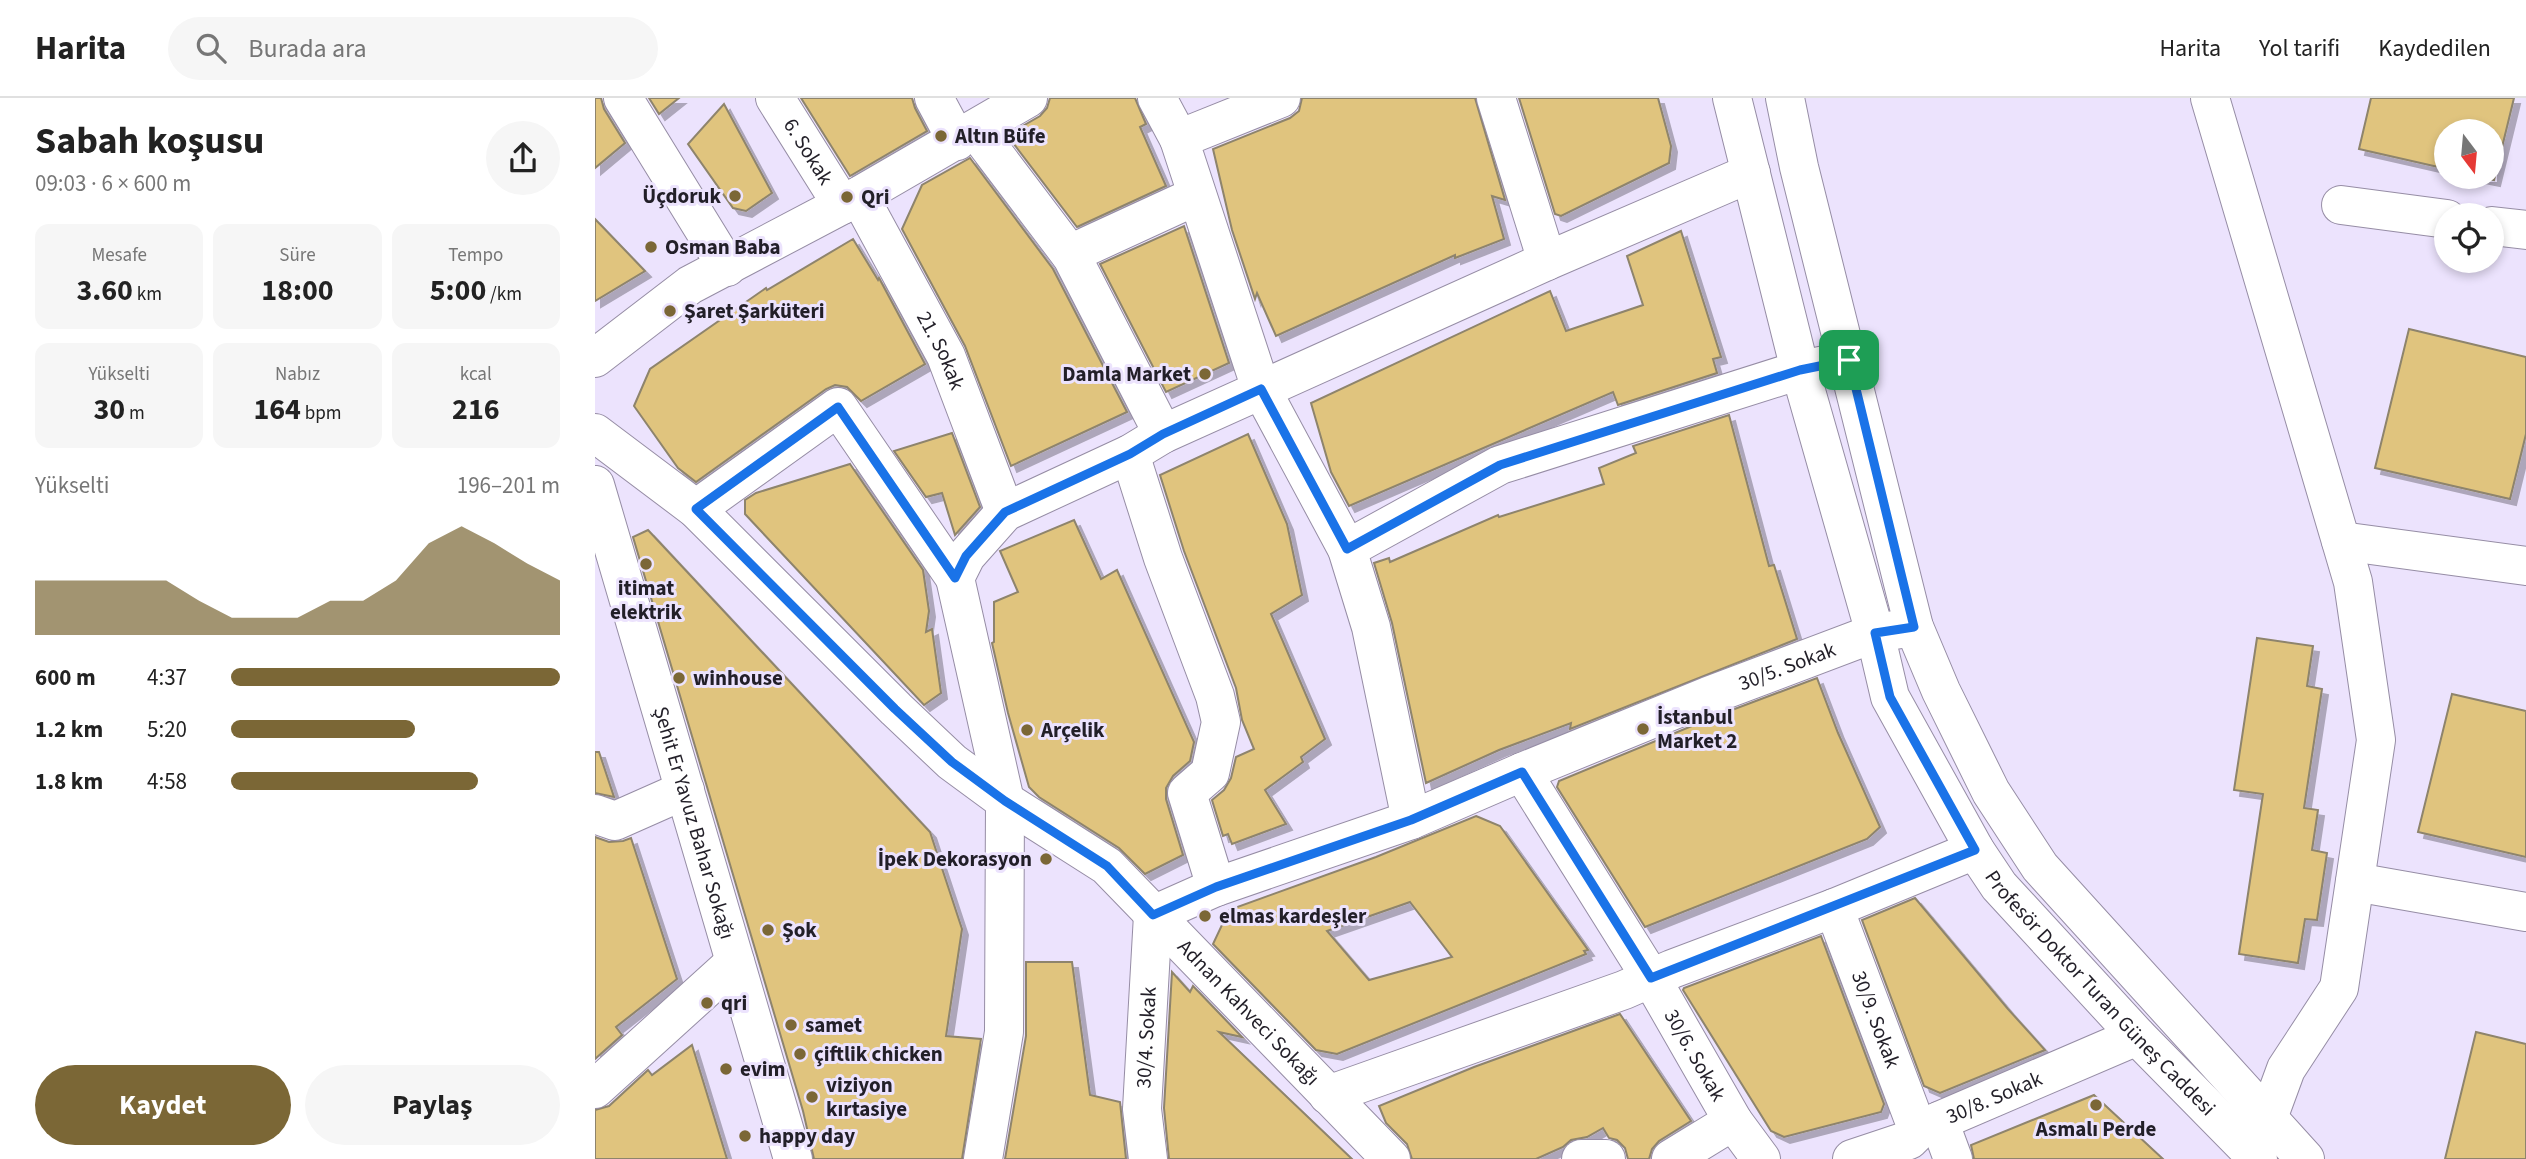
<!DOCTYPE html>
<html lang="tr">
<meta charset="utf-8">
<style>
body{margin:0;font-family:"Source Sans 3",sans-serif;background:#f6f6f6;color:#222;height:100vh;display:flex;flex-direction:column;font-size:26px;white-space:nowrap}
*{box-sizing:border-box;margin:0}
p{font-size:23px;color:#767676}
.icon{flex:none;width:38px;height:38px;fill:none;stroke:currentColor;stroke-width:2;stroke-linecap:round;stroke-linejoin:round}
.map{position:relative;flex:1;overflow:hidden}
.side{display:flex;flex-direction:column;background:#fff;width:595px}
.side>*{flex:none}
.needle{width:46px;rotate:164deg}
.tools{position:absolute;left:1839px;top:21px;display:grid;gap:14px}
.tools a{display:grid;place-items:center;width:70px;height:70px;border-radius:50%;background:#fff;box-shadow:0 4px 10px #0003;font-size:35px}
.pin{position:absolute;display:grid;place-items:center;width:60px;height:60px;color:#fff;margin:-30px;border-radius:14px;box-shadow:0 4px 10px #0006}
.round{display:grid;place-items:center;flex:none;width:74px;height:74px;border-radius:37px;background:#f6f6f6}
.overview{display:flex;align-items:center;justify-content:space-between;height:119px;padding:0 35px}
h1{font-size:38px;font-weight:700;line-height:52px}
.metrics{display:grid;grid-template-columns:repeat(3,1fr);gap:10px;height:119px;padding:7px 35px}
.metrics div{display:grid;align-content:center;border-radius:14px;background:#f6f6f6;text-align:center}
.metrics b{font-size:30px;font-weight:700}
.metrics small{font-size:19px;font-weight:400}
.metrics p{font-size:19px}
.chart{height:196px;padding:14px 35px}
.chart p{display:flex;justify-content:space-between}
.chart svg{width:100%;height:126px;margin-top:7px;fill:#7b6736;opacity:.7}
.action{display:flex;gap:14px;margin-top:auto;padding:14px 35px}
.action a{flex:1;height:80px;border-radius:42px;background:#7b6736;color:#fff;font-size:28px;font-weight:700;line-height:80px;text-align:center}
.action a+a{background:#f6f6f6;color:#222}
ul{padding:0 35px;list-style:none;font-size:23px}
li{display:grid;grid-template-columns:112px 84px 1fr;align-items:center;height:52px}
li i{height:18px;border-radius:9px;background:#7b6736}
header{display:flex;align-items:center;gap:42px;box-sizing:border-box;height:98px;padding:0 35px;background:#fff;border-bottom:2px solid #e0e0e0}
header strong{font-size:33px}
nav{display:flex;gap:38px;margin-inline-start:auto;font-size:24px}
.search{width:490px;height:63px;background:#f6f6f6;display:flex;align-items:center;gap:18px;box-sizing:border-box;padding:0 24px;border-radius:38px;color:#767676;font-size:26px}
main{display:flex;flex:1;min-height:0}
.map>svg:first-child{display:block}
.building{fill:#e0c47e;stroke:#8e846c;stroke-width:2;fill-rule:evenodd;filter:url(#shadow)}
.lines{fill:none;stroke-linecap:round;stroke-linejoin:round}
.minor-casing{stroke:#968da5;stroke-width:40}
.primary-casing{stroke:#968da5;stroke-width:40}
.minor{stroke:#fff;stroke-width:38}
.primary{stroke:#fff;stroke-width:38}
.route-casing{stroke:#fff;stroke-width:14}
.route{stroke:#1a73e8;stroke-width:9}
.poi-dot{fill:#7b6736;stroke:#ece3fd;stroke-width:2.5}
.labels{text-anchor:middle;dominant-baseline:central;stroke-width:6;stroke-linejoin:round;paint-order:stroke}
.poi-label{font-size:21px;font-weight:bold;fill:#221f28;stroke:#ece3fd;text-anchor:start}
.street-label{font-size:21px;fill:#221f28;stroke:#ece3fd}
</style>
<header>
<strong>Harita</strong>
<div class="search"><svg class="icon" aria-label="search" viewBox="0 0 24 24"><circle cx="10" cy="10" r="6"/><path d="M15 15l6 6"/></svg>Burada ara</div>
<nav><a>Harita</a><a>Yol tarifi</a><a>Kaydedilen</a></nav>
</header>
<main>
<section class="side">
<div class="overview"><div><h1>Sabah koşusu</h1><p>09:03 · 6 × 600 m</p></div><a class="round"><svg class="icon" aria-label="share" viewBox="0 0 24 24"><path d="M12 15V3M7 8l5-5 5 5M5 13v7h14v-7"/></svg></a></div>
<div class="metrics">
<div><p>Mesafe</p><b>3.60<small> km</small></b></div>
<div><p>Süre</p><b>18:00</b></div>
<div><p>Tempo</p><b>5:00<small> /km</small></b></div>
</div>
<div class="metrics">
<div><p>Yükselti</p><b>30<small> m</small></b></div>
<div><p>Nabız</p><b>164<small> bpm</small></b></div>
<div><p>kcal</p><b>216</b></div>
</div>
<div class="chart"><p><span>Yükselti</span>196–201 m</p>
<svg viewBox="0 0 160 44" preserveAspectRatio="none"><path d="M0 44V25L10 25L20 25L30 25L40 25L50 32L60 38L70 38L80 38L90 32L100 32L110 25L120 12L130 6L140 12L150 19L160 25V44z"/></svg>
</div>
<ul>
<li><b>600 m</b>4:37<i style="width:100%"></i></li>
<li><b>1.2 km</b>5:20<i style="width:56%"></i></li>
<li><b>1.8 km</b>4:58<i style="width:75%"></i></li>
</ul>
<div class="action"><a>Kaydet</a><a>Paylaş</a></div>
</section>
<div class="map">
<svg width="1931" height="1061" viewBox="0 0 1931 1061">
<defs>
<filter id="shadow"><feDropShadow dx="6" dy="6" stdDeviation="0" flood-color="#0004"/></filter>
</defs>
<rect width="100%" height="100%" fill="#ece3fd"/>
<!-- building -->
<g class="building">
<path d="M0 0H6L9 11 30 45 0 70Z"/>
<path d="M54 0H84L64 16Z"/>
<path d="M206 0H317L320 10 332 33 255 78Z"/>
<path d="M455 0H540L551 26 545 29 571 88 482 129 412 37 445 18 452 10Z"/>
<path d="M707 0H880L910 102 897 98 909 141 860 160V157L681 238 662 195 660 201 637 132 618 51 695 20 704 13Z"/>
<path d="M924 0H1063L1076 48 1074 65 966 118 960 116Z"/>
<path d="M1776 0H1919L1899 82 1884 79H1897V33H1852V71L1764 51Z"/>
<path d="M129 6 177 95 151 113 138 110 93 46Z"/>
<path d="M375 60 458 171 532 314 416 368 370 248 307 131 327 87Z"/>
<path d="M0 121 50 173 0 203Z"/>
<path d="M589 128 634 265 571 294 505 166Z"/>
<path d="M1086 133 1126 259 1118 261 1122 275 1023 307 1018 294 754 408 736 374 716 305 955 193 971 233 1048 207 1032 158Z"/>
<path d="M258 141 283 182 284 180 330 266 266 303 252 289 240 287 231 291 101 384 83 370 39 308 55 271 171 190 172 192Z"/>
<path d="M1814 231 1931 259V336L1915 401 1780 370Z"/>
<path d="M1134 317 1174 468 1179 467 1202 541 975 631 976 625 904 652 831 685 797 525 779 465 794 460 795 464 903 417 904 419 1009 386 1004 370 1041 355 1038 348Z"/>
<path d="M357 335 385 409 360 437 347 395 331 399 299 353Z"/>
<path d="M653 336 692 426 707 497 676 516 730 641 706 659 708 664 670 692 691 726 637 746 633 736 628 738 617 702 629 692 636 680 641 659 659 651 647 622 641 590 589 453 565 377Z"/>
<path d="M255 366 328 472 334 513 331 534 337 531 346 595 329 607 150 416V402L161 395Z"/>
<path d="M479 422 506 481 522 472 599 644 595 663 578 678 571 690V701L588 757 550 776 524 750 444 699 434 689 413 615 397 545 399 544V504L423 494 405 453Z"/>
<path d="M53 432 335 734 367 831 351 938 386 941 367 1061H219L208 1013 38 439Z"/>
<path d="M1662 540 1718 548 1712 588 1727 591 1709 710 1723 712 1717 752 1732 755 1722 822 1710 821 1703 865 1644 856 1668 696 1639 692Z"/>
<path d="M1222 580 1243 635 1285 729 1272 741 1050 829 962 689 964 683 1121 618Z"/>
<path d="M1857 596 1931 613V759L1823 734Z"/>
<path d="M0 654H4L19 699 0 695Z"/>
<path d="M881 718 905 728 993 852 989 853 991 856 742 956 721 952 618 846 634 812 781 759ZM815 804 857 859 774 882 732 833Z"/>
<path d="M0 739 14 744 28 743 36 740 82 881 21 929 27 937 0 961Z"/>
<path d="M1320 800 1413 911 1450 952 1345 995 1329 988 1267 822Z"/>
<path d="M1226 838 1289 1006 1286 1014 1189 1039 1176 1033 1088 892 1089 890Z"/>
<path d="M431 864H477L495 997 525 1004 531 1061H410L431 938Z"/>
<path d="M577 874 595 894 598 888 647 939 624 934 757 1061H574L569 1010Z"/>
<path d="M1025 916 1096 1023 1064 1043 1057 1051 1054 1061H1033L1030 1050 1022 1042 1014 1040 1008 1030 992 1039 976 1042 968 1049 941 1061H817L812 1046 791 1025 784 1008 879 969Z"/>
<path d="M1881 934 1931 946V1061H1850Z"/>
<path d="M97 947 132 1061H0V1012L14 1008 53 972 57 977Z"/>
<path d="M1499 997 1568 1061H1379L1376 1047Z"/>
</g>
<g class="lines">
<defs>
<g id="minor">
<path d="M28 0 132 169"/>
<path id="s1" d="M180 0 247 107"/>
<path d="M339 0 362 43"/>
<path d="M562 0 584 41"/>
<path d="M686 0 584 41 666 291 752 451 776 529 816 722"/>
<path d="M901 0 952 163"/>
<path d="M1615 0 1758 484 1781 642 1744 890 1691 971 1673 1020"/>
<path d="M381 32 477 159 568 336"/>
<path id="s2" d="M264 98 351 258 410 414"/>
<path d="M1746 107 1852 121"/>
<path d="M1897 128 1931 132"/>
<path d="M475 156 601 98"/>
<path d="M0 260 95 187 264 98 433 0"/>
<path id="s3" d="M0 335 101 411 301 611 357 664 410 703 512 768 796 1061"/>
<path d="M535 356 568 460 620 598 626 624 615 675 592 695 621 789"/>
<path id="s4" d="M0 387 198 1061"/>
<path d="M101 411 243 309 360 480"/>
<path d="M1746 443 1931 468"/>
<path d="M752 451 905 367 1205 272 1254 262"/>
<path id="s5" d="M927 674 1056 880 1138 1023 1166 1061"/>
<path d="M0 716 20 723 90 692"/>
<path d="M1760 784 1931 814"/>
<path id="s6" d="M1239 810 1323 1033"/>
<path d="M0 991 140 864"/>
<path d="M733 997 1029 892 1077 871 1239 810 1380 752"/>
<path d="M1344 1023 1358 1061"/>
<path d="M388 1061 409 934 410 703 360 480 371 458 410 414 535 356 568 336 952 163 1156 75"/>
<path id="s7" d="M553 1061 547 1011 558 817 621 789 816 722 927 674 1113 598 1280 535 1319 529"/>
<path d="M986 1061H1011"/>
<path d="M1076 1061 1138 1023"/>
<path id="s8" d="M1257 1061 1314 1042 1323 1033 1344 1023 1542 938"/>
</g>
<g id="primary">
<path id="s9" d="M1137 0 1205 272 1280 535 1295 599 1380 752 1404 788 1542 938 1663 1061"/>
<path d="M1190 0 1204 69 1319 529 1346 593 1396 694 1445 769 1710 1061"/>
</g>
</defs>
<!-- minor casing -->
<use href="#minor" class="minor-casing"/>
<!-- primary casing -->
<use href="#primary" class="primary-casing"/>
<!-- minor -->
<use href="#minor" class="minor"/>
<!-- primary -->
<use href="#primary" class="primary"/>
</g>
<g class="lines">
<defs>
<path id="route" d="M1254 262 1319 529 1280 535 1295 599 1380 752 1056 880 927 674 816 722 621 789 558 817 512 768 410 703 357 664 300 611 101 411 243 309 360 480 371 458 410 414 535 356 568 336 666 291 752 451 905 367 1205 272Z"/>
</defs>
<!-- route casing -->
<use href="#route" class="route-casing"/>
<!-- route -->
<use href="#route" class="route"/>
</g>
<!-- markers -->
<g class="poi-dot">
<circle cx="346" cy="38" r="7"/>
<circle cx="140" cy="98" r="7"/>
<circle cx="252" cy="99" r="7"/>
<circle cx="56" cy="149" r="7"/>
<circle cx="75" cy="213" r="7"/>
<circle cx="610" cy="276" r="7"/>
<circle cx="51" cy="466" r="7"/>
<circle cx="84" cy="580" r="7"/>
<circle cx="1048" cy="631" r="7"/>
<circle cx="432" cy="632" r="7"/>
<circle cx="451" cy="761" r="7"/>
<circle cx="610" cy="818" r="7"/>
<circle cx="173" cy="832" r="7"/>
<circle cx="112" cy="905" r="7"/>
<circle cx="196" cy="927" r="7"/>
<circle cx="205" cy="956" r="7"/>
<circle cx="131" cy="971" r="7"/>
<circle cx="217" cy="999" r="7"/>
<circle cx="1501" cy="1007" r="7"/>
<circle cx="150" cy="1038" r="7"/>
</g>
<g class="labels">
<!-- poi labels -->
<g class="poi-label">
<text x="360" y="38">Altın Büfe</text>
<text x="126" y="98" text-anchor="end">Üçdoruk</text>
<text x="266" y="99">Qri</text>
<text x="70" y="149">Osman Baba</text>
<text x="89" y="213">Şaret Şarküteri</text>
<text x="596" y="276" text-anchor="end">Damla Market</text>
<text x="51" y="490" text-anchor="middle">itimat<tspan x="51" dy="24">elektrik</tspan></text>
<text x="98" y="580">winhouse</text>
<text x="1062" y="619">İstanbul<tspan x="1062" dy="24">Market 2</tspan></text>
<text x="446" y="632">Arçelik</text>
<text x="437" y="761" text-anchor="end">İpek Dekorasyon</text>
<text x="624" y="818">elmas kardeşler</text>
<text x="187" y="832">Şok</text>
<text x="126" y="905">qri</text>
<text x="210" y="927">samet</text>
<text x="219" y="956">çiftlik chicken</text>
<text x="145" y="971">evim</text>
<text x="231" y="987">viziyon<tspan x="231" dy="24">kırtasiye</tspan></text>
<text x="1501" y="1031" text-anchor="middle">Asmalı Perde</text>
<text x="164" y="1038">happy day</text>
</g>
<!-- street labels -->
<g class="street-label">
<text stroke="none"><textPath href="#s1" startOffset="63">6. Sokak</textPath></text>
<text stroke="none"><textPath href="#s2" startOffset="175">21. Sokak</textPath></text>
<text stroke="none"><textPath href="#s7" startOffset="926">30/5. Sokak</textPath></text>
<text stroke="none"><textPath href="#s4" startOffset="352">Şehit Er Yavuz Bahar Sokağı</textPath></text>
<text stroke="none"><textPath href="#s9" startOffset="985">Profesör Doktor Turan Güneş Caddesi</textPath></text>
<text stroke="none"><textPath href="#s3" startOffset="877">Adnan Kahveci Sokağı</textPath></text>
<text stroke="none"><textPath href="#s6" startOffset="119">30/9. Sokak</textPath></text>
<text stroke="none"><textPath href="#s7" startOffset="122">30/4. Sokak</textPath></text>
<text stroke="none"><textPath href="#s5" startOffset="332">30/6. Sokak</textPath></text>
<text stroke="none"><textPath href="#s8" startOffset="156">30/8. Sokak</textPath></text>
</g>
</g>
</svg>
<div class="tools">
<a><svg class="needle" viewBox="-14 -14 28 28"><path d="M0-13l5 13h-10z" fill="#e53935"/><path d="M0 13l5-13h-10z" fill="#767676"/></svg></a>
<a><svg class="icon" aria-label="locate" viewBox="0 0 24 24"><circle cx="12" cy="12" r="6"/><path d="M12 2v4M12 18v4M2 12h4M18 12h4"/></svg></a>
</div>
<div class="pin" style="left:1254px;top:262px;background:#1e9e55"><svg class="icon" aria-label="arrive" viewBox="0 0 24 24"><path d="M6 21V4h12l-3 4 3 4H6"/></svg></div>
</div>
</main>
